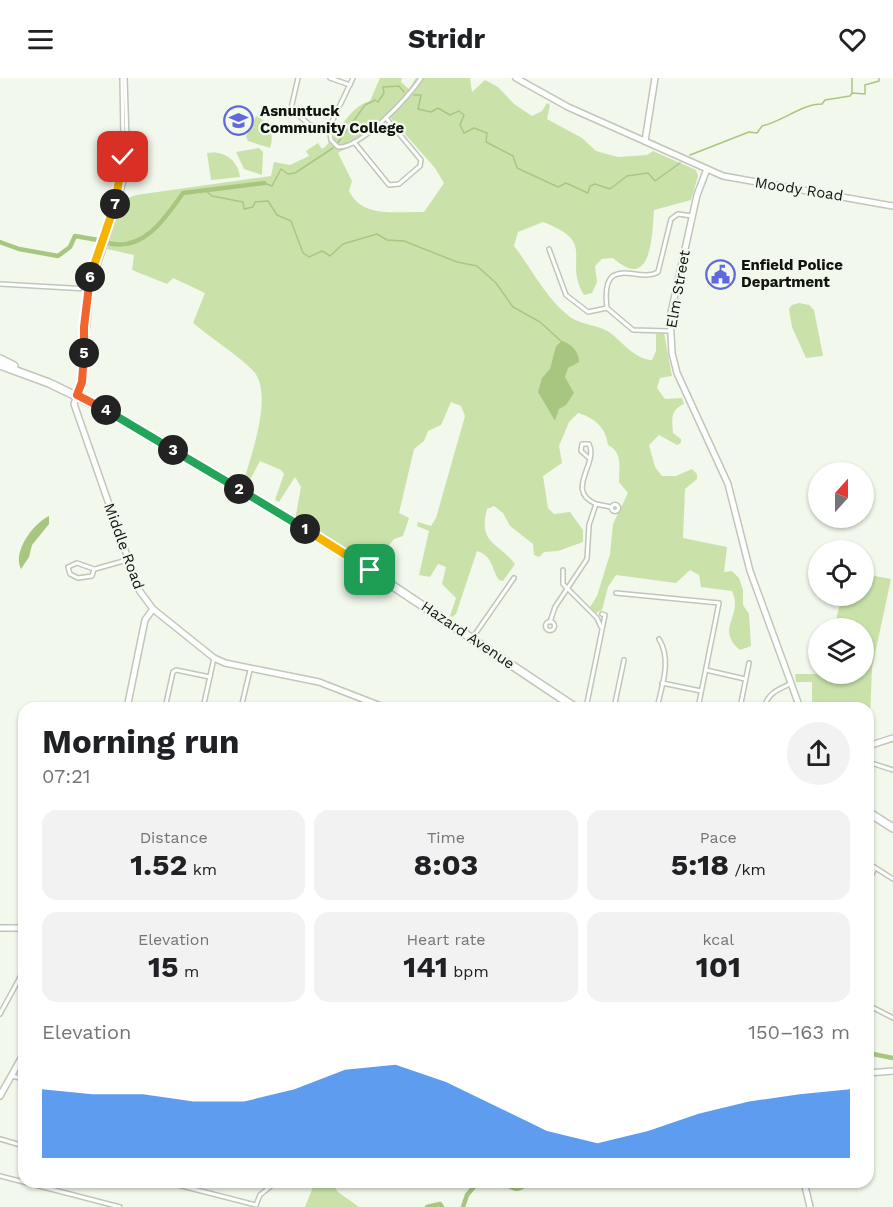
<!DOCTYPE html>
<meta charset="utf-8">
<style>
body{margin:0;font-family:"Work Sans",sans-serif;background:#f2f2f2;color:#202124;height:100vh;display:flex;flex-direction:column;font-size:22px;white-space:nowrap}
*{box-sizing:border-box;margin:0}
p{font-size:20px;color:#757577}
.icon{flex:none;width:33px;height:33px;fill:none;stroke:currentColor;stroke-width:2;stroke-linecap:round;stroke-linejoin:round}
.map{position:relative;flex:1;overflow:hidden}
.panel{position:absolute;left:18px;top:624px;width:856px;height:486px;display:flex;flex-direction:column;background:#fff;border-radius:18px;box-shadow:0 2px 4px #0004}
.panel>*{flex:none}
.needle{width:39px;rotate:21deg}
.tools{position:absolute;left:808px;top:384px;display:grid;gap:12px}
.tools a{display:grid;place-items:center;width:66px;height:66px;border-radius:50%;background:#fff;box-shadow:0 2px 4px #0004;font-size:30px}
.pin{position:absolute;display:grid;place-items:center;width:51px;height:51px;color:#fff;margin:-26px;border-radius:12px;box-shadow:0 3px 9px #0006}
.km{position:absolute;width:30px;height:30px;margin:-15px;border-radius:50%;background:#222;color:#fff;font-size:16px;line-height:30px;text-align:center}
.round{display:grid;place-items:center;flex:none;width:63px;height:63px;border-radius:32px;background:#f2f2f2}
.overview{display:flex;align-items:center;justify-content:space-between;height:102px;padding:0 24px}
h1{font-size:33px;font-weight:700;line-height:45px}
.stats{display:grid;grid-template-columns:repeat(3,1fr);gap:9px;height:102px;padding:6px 24px}
.stats div{display:grid;align-content:center;border-radius:15px;background:#f2f2f2;text-align:center}
.stats b{font-size:30px;font-weight:700}
.stats small{font-size:16px;font-weight:400}
.stats p{font-size:16px}
.chart{height:168px;padding:12px 24px}
.chart p{display:flex;justify-content:space-between}
.chart svg{width:100%;height:108px;margin-top:6px;fill:#1a73e8;opacity:.7}
header{display:flex;justify-content:space-between;align-items:center;height:78px;padding:0 24px;background:#fff;font-size:27px;font-weight:700}
.map>svg:first-child{display:block}
.green{fill:#cae2aa;fill-rule:evenodd}
.water{fill:#a9c681}
.lines{fill:none;stroke-linecap:round;stroke-linejoin:round}
.stream{stroke:#a9c681;stroke-width:1.5}
.river{stroke:#a9c681;stroke-width:4.5}
.street-casing{stroke:#c0c6b9;stroke-width:6}
.secondary-casing{stroke:#c0c6b9;stroke-width:8}
.primary-casing{stroke:#c0c6b9;stroke-width:10}
.street{stroke:#fff;stroke-width:3}
.secondary{stroke:#fff;stroke-width:5}
.primary{stroke:#fff;stroke-width:7}
.split-1-casing{stroke:#fff;stroke-width:12}
.split-2-casing{stroke:#fff;stroke-width:12}
.split-3-casing{stroke:#fff;stroke-width:12}
.split-4-casing{stroke:#fff;stroke-width:12}
.split-5-casing{stroke:#fff;stroke-width:12}
.split-6-casing{stroke:#fff;stroke-width:12}
.split-7-casing{stroke:#fff;stroke-width:12}
.split-8-casing{stroke:#fff;stroke-width:12}
.split-1{stroke:#f5b400;stroke-width:8}
.split-2{stroke:#22a559;stroke-width:8}
.split-3{stroke:#22a559;stroke-width:8}
.split-4{stroke:#22a559;stroke-width:8}
.split-5{stroke:#f0652b;stroke-width:8}
.split-6{stroke:#f0652b;stroke-width:8}
.split-7{stroke:#f5b400;stroke-width:8}
.split-8{stroke:#f5b400;stroke-width:8}
.labels{text-anchor:middle;dominant-baseline:central;stroke-width:4.5;stroke-linejoin:round;paint-order:stroke}
.poi-label{font-size:15px;font-weight:bold;fill:#121410;stroke:#f2f8ec;text-anchor:start}
.street-label{font-size:15px;fill:#121410;stroke:#f2f8ec}
</style>
<header><svg class="icon" aria-label="menu" viewBox="0 0 24 24"><path d="M4 6h16M4 12h16M4 18h16"/></svg>Stridr<svg class="icon" aria-label="heart" viewBox="0 0 24 24"><path d="M12 20l-8-8c-3-5 5-10 8-4 3-6 11-1 8 4z"/></svg></header>
<div class="map">
<svg width="893" height="1129" viewBox="0 0 893 1129">
<rect width="100%" height="100%" fill="#f2f8ec"/>
<!-- green -->
<g class="green">
<path d="M380 0H402L401 4 409 11 416 0H470L472 14 485 2 498 9 514 26 532 38 542 33 547 25 550 27 547 41 582 60 596 73 618 79 647 77 653 73 696 92 698 98 691 122 654 132C652 157 652 215 613 180L602 181 595 188 597 204 592 215 584 217C562 181 599 165 543 144L518 154 514 168C532 191 546 221 570 239 582 247 598 247 609 254 623 264 634 281 652 282L656 273V256L664 255 672 298 660 300 657 310 665 321 682 320 684 326C670 332 672 341 673 355L681 361V365L677 367 659 357 649 367 655 389 662 398H676L692 391 697 396V401L685 411 683 460 727 469 724 494 732 493 739 500 743 512V527L749 536 751 568 740 572C714 550 744 539 732 513L701 509 699 497 690 492 676 505 616 497 608 509 602 532 596 535 590 529 597 518 610 476 613 446 628 415 619 404C619 389 623 375 608 367 606 350 595 340 578 335L569 344 559 368 562 385 543 398 548 430 554 436 570 434 583 452V464L558 473 544 474 539 479 534 477 533 466 510 448 503 435 494 428 487 431C478 466 497 463 515 486L503 503 499 502C491 490 493 478 477 473L456 536 452 539 450 538 456 520 442 506 446 489 438 486 430 499 419 497 429 453 417 448 418 444 431 448 436 440 465 338 461 328 451 324 441 347 428 353 424 363 414 371 399 435 409 440 403 458 394 461 372 489 295 442 301 409 295 399 279 424 275 422 284 396 281 392 260 383 245 411 242 408C250 381 273 320 255 295 246 283 207 257 193 245L205 215 173 200 167 206 132 192 134 177 107 171 123 122 136 117 271 98 274 84 290 87 309 78 306 73 318 65 322 71 325 69C339 54 350 28 370 23ZM390 39 435 90 444 105 424 134C396 133 363 141 349 113L352 103 338 75 359 63Z"/>
<path d="M256 38C269 44 275 55 270 70L248 63 246 59Z"/>
<path d="M259 70 263 74 262 97 244 91 236 74Z"/>
<path d="M207 75C224 72 238 82 240 99L211 102Z"/>
<path d="M799 225 809 227 814 232 823 278 806 280 792 249 789 231 792 227Z"/>
<path d="M864 496 891 501 872 590 869 665 868 630H812V604H796L795 596H864V550H834L842 518H864Z"/>
<path d="M315 1104H331L338 1114 359 1129H305Z"/>
</g>
<!-- water -->
<g class="water">
<path d="M562 263C572 266 579 274 579 284L568 290 565 299 574 315 566 327 559 331 555 343 538 314 542 300 550 291 556 268Z"/>
<path d="M49 438V446L32 467 29 479 21 491C12 473 34 445 49 438Z"/>
</g>
<g class="lines">
<!-- stream -->
<g class="stream">
<path d="M852 0V14"/>
<path d="M414 17H421L418 31 431 34 438 30 450 37 459 33 464 37 460 47 464 55 474 50 487 55 486 64 513 78 517 90 558 109 566 105 588 115 590 108 595 106 610 111 627 98 648 95 655 103 680 85"/>
<path d="M337 66 365 27 375 22 378 24 384 15 383 9 399 8 404 14"/>
<path d="M690 77 749 54 757 55 762 48C784 43 801 26 822 26L825 22 850 18 852 15 865 16V7L879 3V0"/>
<path d="M264 105 272 108 281 91 288 96 295 95 333 70"/>
<path d="M205 112 212 118 243 124 244 131 253 129 255 124 268 123 277 137 291 143 303 175 309 179 322 173 330 178 343 166 377 156 387 162 404 163 457 184 477 188 496 205 513 229 540 244 562 264"/>
</g>
<!-- river -->
<g class="river">
<path d="M0 164 19 171 58 178 70 169 75 158 98 162"/>
<path d="M108 165C144 174 166 139 183 115L264 105"/>
<path d="M868 975 893 980"/>
<path d="M503 1104C513 1111 519 1115 527 1104"/>
<path d="M427 1129 440 1126 442 1129"/>
<path d="M463 1129 467 1117 478 1104"/>
</g>
<defs>
<g id="street">
<path d="M298 0 290 35 298 37 310 47 329 52"/>
<path d="M330 0 350 7"/>
<path d="M353 0 329 50 331 62 338 69C360 71 410 18 421 0"/>
<path d="M354 64 389 107 399 106 420 88 421 82 386 40"/>
<path d="M549 171 566 217 588 234 607 230"/>
<path d="M0 206 88 211"/>
<path d="M669 253 633 252 607 230C600 173 639 206 658 194L671 141 678 136 692 138"/>
<path d="M86 259 83 255 94 184 112 135 120 103 123 60 122 0"/>
<path d="M77 317 82 302 92 205 116 134 124 102 127 61 125 0"/>
<path d="M596 426 611 429"/>
<circle cx="615" cy="430" r="3.5"/>
<path d="M77 485 94 491 92 498 78 500 70 496 68 489Z"/>
<path d="M95 491 127 482"/>
<path d="M563 492V506L597 540 601 549"/>
<path d="M616 515 719 525 698 630"/>
<circle cx="550" cy="548" r="4.5"/>
<path d="M550 544 555 529 587 481 589 447 596 426C564 412 599 386 589 366H582L581 373 590 381"/>
<path d="M473 559 514 500"/>
<path d="M706 592 745 601"/>
<path d="M662 605 701 613"/>
<path d="M165 630 173 594 176 592 210 599"/>
<path d="M203 630 214 580"/>
<path d="M241 630 250 592"/>
<path d="M586 630 605 537 602 536"/>
<path d="M614 630 624 582"/>
<path d="M657 630C662 607 672 582 659 561"/>
<path d="M740 630 749 585"/>
<path d="M764 630C768 615 777 612 790 606"/>
<path d="M868 684 893 692"/>
<path d="M868 785 893 801"/>
<path d="M868 804 875 790"/>
<path d="M868 927 893 940"/>
<path d="M0 936 24 892"/>
<path d="M12 998 24 1001"/>
<path d="M0 1061 24 1068"/>
<path d="M0 1098 120 1129"/>
<path d="M166 1104 256 1127"/>
<path d="M256 1127 260 1117 276 1104"/>
</g>
<g id="secondary">
<path d="M516 0 568 29 723 98 893 128"/>
<path d="M645 63 655 0"/>
<path d="M707 91 697 117 670 239 672 275 677 295 728 406 750 493 800 630"/>
<path d="M77 317 74 326 139 512 153 531 214 580 225 585 319 604 386 630"/>
<path d="M127 630 145 542 153 531"/>
<path d="M868 668 893 660"/>
<path d="M0 850H24"/>
<path d="M868 995 893 993"/>
<path d="M0 1018 24 975"/>
<path d="M804 1104 810 1129"/>
</g>
<g id="primary">
<path d="M0 281 14 288"/>
<path d="M0 287 49 305 107 333 324 462 576 630"/>
<path d="M868 734 893 750"/>
</g>
</defs>
<!-- street casing -->
<use href="#street" class="street-casing"/>
<!-- secondary casing -->
<use href="#secondary" class="secondary-casing"/>
<!-- primary casing -->
<use href="#primary" class="primary-casing"/>
<!-- street -->
<use href="#street" class="street"/>
<!-- secondary -->
<use href="#secondary" class="secondary"/>
<!-- primary -->
<use href="#primary" class="primary"/>
</g>
<g class="lines">
<defs>
<path id="split-1" d="M305 451 370 492"/>
<path id="split-2" d="M239 411 305 451"/>
<path id="split-3" d="M173 372 239 411"/>
<path id="split-4" d="M106 332 173 372"/>
<path id="split-5" d="M84 275 82 304 77 317 106 332"/>
<path id="split-6" d="M84 275V249L90 199"/>
<path id="split-7" d="M90 199 115 126"/>
<path id="split-8" d="M115 126 123 79"/>
</defs>
<!-- split-1 casing -->
<use href="#split-1" class="split-1-casing"/>
<!-- split-2 casing -->
<use href="#split-2" class="split-2-casing"/>
<!-- split-3 casing -->
<use href="#split-3" class="split-3-casing"/>
<!-- split-4 casing -->
<use href="#split-4" class="split-4-casing"/>
<!-- split-5 casing -->
<use href="#split-5" class="split-5-casing"/>
<!-- split-6 casing -->
<use href="#split-6" class="split-6-casing"/>
<!-- split-7 casing -->
<use href="#split-7" class="split-7-casing"/>
<!-- split-8 casing -->
<use href="#split-8" class="split-8-casing"/>
<!-- split-1 -->
<use href="#split-1" class="split-1"/>
<!-- split-2 -->
<use href="#split-2" class="split-2"/>
<!-- split-3 -->
<use href="#split-3" class="split-3"/>
<!-- split-4 -->
<use href="#split-4" class="split-4"/>
<!-- split-5 -->
<use href="#split-5" class="split-5"/>
<!-- split-6 -->
<use href="#split-6" class="split-6"/>
<!-- split-7 -->
<use href="#split-7" class="split-7"/>
<!-- split-8 -->
<use href="#split-8" class="split-8"/>
</g>
<!-- icons -->
<defs>
<symbol id="university-ring" viewBox="-11 -11 22 22"><circle r="9.5" fill="#f2f8ec" stroke="#6068e0" stroke-width="1.5"/><path d="M0-5L7-2L0 1L-7-2ZM-4 1L0 2.5L4 1V4Q0 6-4 4Z" fill="#6068e0"/></symbol>
<symbol id="civic-ring" viewBox="-11 -11 22 22"><circle r="9.5" fill="#f2f8ec" stroke="#6068e0" stroke-width="1.5"/><path d="M-.6-6.5H3V-4.5H.6V-3L4-1V1h2V6H-6V1h2V-1L-.6-3ZM-1.2 2.5V6h2.4V2.5Z" fill="#6068e0"/></symbol>
</defs>
<g fill-rule="evenodd">
<use href="#university-ring" x="222" y="26" width="33" height="33"/>
<use href="#civic-ring" x="704" y="180" width="33" height="33"/>
</g>
<g class="labels">
<!-- poi labels -->
<g class="poi-label">
<text x="260" y="33">Asnuntuck<tspan x="260" dy="17">Community College</tspan></text>
<text x="741" y="187">Enfield Police<tspan x="741" dy="17">Department</tspan></text>
</g>
<!-- street labels -->
<g class="street-label">
<text transform="translate(799 111) rotate(9)">Moody Road</text>
<text transform="translate(678 211) rotate(-80)">Elm Street</text>
<text transform="translate(124 468) rotate(70)">Middle Road</text>
<text transform="translate(468 557) rotate(34)">Hazard Avenue</text>
</g>
</g>
</svg>
<div class="tools">
<a><svg class="needle" viewBox="-14 -14 28 28"><path d="M0-13l5 13h-10z" fill="#e53935"/><path d="M0 13l5-13h-10z" fill="#757577"/></svg></a>
<a><svg class="icon" aria-label="locate" viewBox="0 0 24 24"><circle cx="12" cy="12" r="6"/><path d="M12 2v4M12 18v4M2 12h4M18 12h4"/></svg></a>
<a><svg class="icon" aria-label="layers" viewBox="0 0 24 24"><path d="M12 4l9 5-9 5-9-5zM3 14l9 5 9-5"/></svg></a>
</div>
<div class="pin" style="left:370px;top:492px;background:#1e9e55"><svg class="icon" aria-label="arrive" viewBox="0 0 24 24"><path d="M6 21V4h12l-3 4 3 4H6"/></svg></div>
<div class="pin" style="left:123px;top:79px;background:#d93025"><svg class="icon" aria-label="check" viewBox="0 0 24 24"><path d="M5 12l5 5 9-10"/></svg></div>
<b class="km" style="left:305px;top:451px">1</b>
<b class="km" style="left:239px;top:411px">2</b>
<b class="km" style="left:173px;top:372px">3</b>
<b class="km" style="left:106px;top:332px">4</b>
<b class="km" style="left:84px;top:275px">5</b>
<b class="km" style="left:90px;top:199px">6</b>
<b class="km" style="left:115px;top:126px">7</b>
<section class="panel">
<div class="overview"><div><h1>Morning run</h1><p>07:21</p></div><a class="round"><svg class="icon" aria-label="share" viewBox="0 0 24 24"><path d="M12 15V3M7 8l5-5 5 5M5 13v7h14v-7"/></svg></a></div>
<div class="stats">
<div><p>Distance</p><b>1.52<small> km</small></b></div>
<div><p>Time</p><b>8:03</b></div>
<div><p>Pace</p><b>5:18<small> /km</small></b></div>
</div>
<div class="stats">
<div><p>Elevation</p><b>15<small> m</small></b></div>
<div><p>Heart rate</p><b>141<small> bpm</small></b></div>
<div><p>kcal</p><b>101</b></div>
</div>
<div class="chart"><p><span>Elevation</span>150–163 m</p>
<svg viewBox="0 0 160 44" preserveAspectRatio="none"><path d="M0 44V16L10 18L20 18L30 21L40 21L50 16L60 8L70 6L80 13L90 23L100 33L110 38L120 33L130 26L140 21L150 18L160 16V44z"/></svg>
</div>
</section>
</div>
